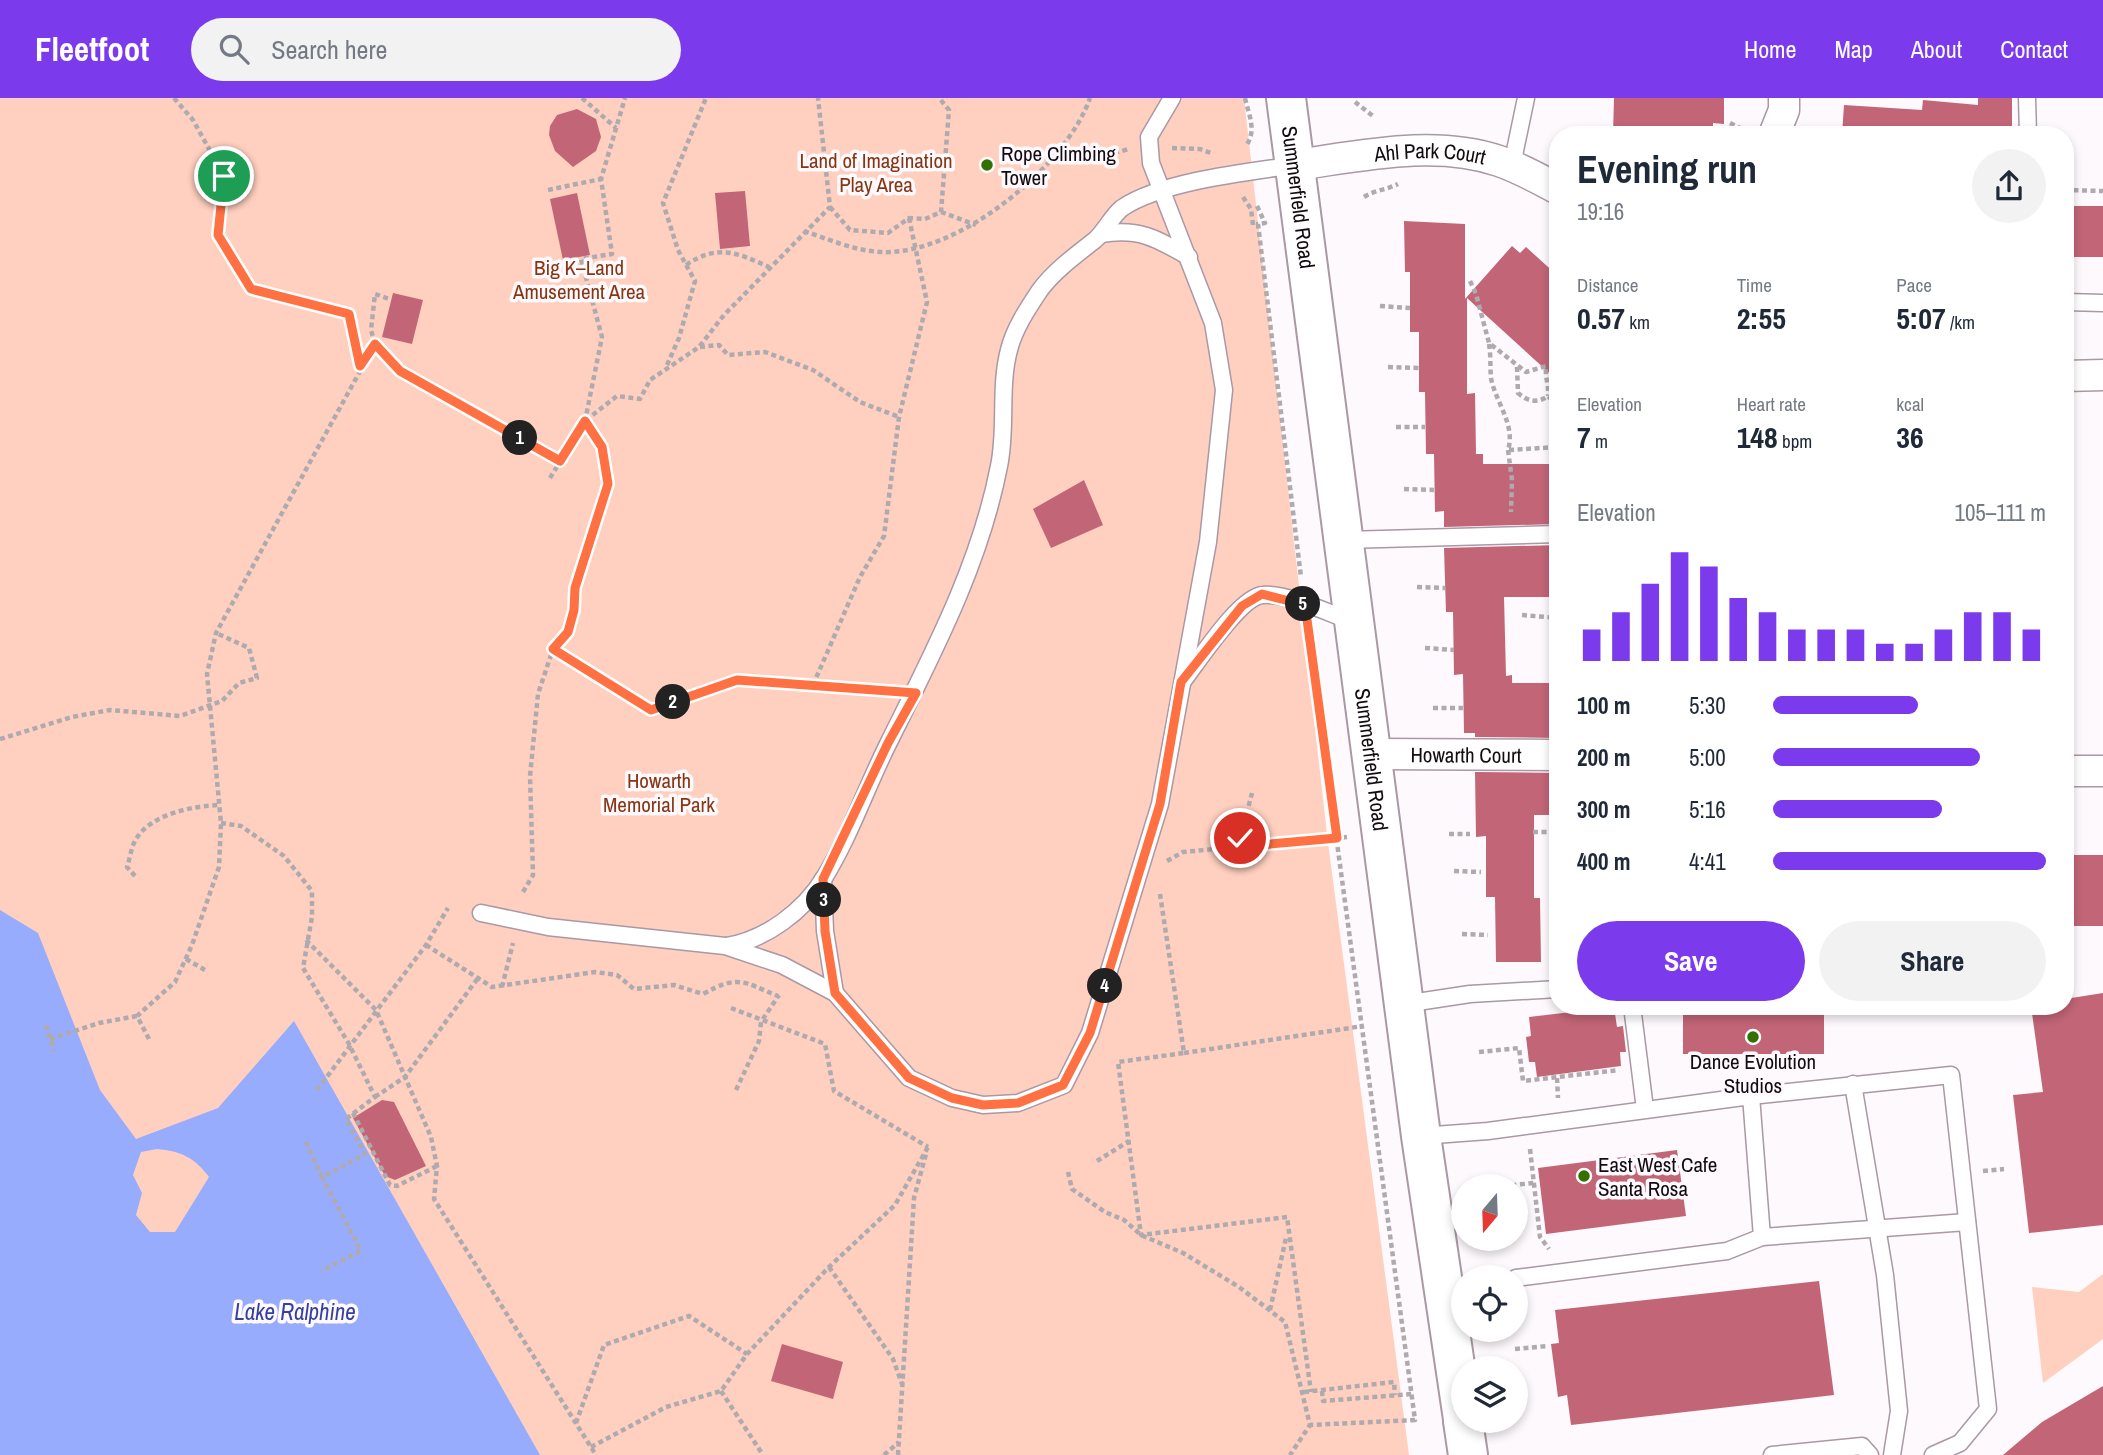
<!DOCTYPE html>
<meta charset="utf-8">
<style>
body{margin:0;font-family:"Archivo Narrow",sans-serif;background:#f2f2f3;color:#1f2937;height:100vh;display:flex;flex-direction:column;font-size:26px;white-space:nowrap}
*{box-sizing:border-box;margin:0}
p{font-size:23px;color:#747a83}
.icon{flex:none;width:38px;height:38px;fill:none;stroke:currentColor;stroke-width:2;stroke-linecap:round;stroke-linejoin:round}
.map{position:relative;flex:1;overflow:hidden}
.drawer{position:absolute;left:1549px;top:28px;width:525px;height:889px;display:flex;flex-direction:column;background:#fff;border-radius:28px;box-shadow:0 4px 10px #0003}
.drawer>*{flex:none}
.needle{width:46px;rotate:199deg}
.buttons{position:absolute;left:1451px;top:1076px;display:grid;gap:14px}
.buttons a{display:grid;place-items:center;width:77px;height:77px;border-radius:50%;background:#fff;box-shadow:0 4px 10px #0003;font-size:35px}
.pin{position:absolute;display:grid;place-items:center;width:60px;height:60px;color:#fff;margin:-30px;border:4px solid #fff;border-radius:50%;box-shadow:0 2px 7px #0007}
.km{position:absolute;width:35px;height:35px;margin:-18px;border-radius:50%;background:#222;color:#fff;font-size:19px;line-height:35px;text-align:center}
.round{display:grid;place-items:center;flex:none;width:74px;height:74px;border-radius:37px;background:#f2f2f3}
.head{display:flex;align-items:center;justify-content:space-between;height:119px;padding:0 28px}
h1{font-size:38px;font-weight:800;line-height:52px}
.metrics{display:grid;grid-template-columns:repeat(3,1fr);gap:10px;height:119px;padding:7px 28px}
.metrics div{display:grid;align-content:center}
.metrics b{font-size:30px;font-weight:800}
.metrics small{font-size:19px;font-weight:400}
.metrics p{font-size:19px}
.chart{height:196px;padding:14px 28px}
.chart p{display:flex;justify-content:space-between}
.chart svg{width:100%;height:126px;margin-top:7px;stroke:#7c3aed;stroke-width:6}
.action{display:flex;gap:14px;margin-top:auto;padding:14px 28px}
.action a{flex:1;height:80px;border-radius:42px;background:#7c3aed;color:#fff;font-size:28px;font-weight:800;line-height:80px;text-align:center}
.action a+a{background:#f2f2f3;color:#1f2937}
ul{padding:0 28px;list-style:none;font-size:23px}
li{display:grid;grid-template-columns:112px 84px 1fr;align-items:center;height:52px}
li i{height:18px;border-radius:9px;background:#7c3aed}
header{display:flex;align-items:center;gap:42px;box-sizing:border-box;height:98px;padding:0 35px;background:#7c3aed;color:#fff}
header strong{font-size:33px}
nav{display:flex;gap:38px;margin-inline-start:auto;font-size:24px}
.search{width:490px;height:63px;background:#f2f2f3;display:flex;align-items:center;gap:18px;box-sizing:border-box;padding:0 24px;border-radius:38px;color:#747a83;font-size:26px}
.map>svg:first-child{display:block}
.green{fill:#ffd0c0}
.water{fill:#98acfd;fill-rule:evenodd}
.building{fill:#c26577}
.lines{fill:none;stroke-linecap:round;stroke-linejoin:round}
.service-casing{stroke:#aa98a5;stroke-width:19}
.minor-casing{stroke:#aa98a5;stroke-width:33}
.tertiary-casing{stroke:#aa98a5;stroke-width:42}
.path{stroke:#afaaae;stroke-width:4.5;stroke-dasharray:5 3.5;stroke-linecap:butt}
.service{stroke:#fff;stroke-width:16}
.minor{stroke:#fff;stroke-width:30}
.tertiary{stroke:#fff;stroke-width:38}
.route-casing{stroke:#fff;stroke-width:14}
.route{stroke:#ff7043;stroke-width:9}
.poi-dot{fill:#337105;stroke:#fdf9fc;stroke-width:2.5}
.labels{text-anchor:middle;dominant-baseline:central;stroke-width:7;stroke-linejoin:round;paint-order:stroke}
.poi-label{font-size:21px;fill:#120b10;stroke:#fdf9fc;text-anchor:start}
.street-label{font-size:21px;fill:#120b10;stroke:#fdf9fc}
.park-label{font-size:21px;fill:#873614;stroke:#fdf9fc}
.water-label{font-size:23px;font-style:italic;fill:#35419e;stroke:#fdf9fc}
</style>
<header>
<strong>Fleetfoot</strong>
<div class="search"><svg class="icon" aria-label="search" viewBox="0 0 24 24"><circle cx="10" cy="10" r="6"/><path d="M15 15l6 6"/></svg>Search here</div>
<nav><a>Home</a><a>Map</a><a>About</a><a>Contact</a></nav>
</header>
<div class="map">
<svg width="2103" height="1357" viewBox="0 0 2103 1357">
<rect width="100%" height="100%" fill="#fdf9fc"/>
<!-- green -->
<g class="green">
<path d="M0 0H1244L1328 745 1409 1357H0Z"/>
<path d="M2103 1176V1241L2043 1285 2032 1189 2079 1194Z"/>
</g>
<!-- water -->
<path class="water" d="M0 812 38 835 100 992 136 1041 218 1010 294 923 540 1357H0ZM157 1051C181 1053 195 1060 209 1079L175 1134H150L136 1117 142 1095 133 1077 141 1054Z"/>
<!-- building -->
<g class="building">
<path d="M1614 0H1724V26L1713 25V37H1613Z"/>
<path d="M1978 0H2012V37H1842L1844 7 1922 12 1923 2 1978 7Z"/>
<path d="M577 11 596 21 601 39 596 53 573 69 555 53 549 37 550 28 557 17Z"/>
<path d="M745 93 750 148 720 151 715 95Z"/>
<path d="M577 95 590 157 563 162 550 101Z"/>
<rect x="2065" y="108" width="38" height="51"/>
<path d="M1404 123 1465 126V201L1512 148 1520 155 1526 149 1558 178V283L1467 200V296L1475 295 1476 356H1483V366H1558V426L1444 429V413L1435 414 1434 356H1426L1425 294H1419V234H1410V174H1405Z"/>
<path d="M393 195 423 202 412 246 382 239Z"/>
<path d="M1084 382 1103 427 1051 450 1033 411Z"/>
<path d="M1558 447V499H1504L1506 578 1512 577V585H1558V640L1475 639V635H1464L1463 576 1454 577 1453 514H1446L1444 450Z"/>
<path d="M1475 674 1558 675V717H1534V800H1540L1541 864H1496L1495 799H1486V738L1476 739Z"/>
<rect x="2065" y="757" width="38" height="71"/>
<path d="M2103 895V1127L2029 1135 2013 997 2043 994 2031 908H2065V901Z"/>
<rect x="1683" y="908" width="141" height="48"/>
<path d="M1614 909 1617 929 1623 928 1626 954H1620L1621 968 1537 979 1535 964H1529L1526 939 1531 938 1529 919Z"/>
<path d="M382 1002 394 1004 426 1068 395 1082 385 1078 353 1020Z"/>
<path d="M1677 1052 1686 1118 1546 1136 1538 1070Z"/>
<path d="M1819 1183 1834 1297 1571 1327 1567 1297 1558 1299 1551 1246 1559 1245 1555 1212Z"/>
<path d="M782 1246 843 1264 833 1301 771 1283Z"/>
<path d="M2103 1288V1357H2003L2042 1324Z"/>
</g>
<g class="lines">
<defs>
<g id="service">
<path d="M2027 0 2028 37"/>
<path d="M1512 67 1526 0"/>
<path d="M1101 136C1140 130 1156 140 1189 159"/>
<path d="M2065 204 2103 205"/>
<path d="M1345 442 1558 436"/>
<path d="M1183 583C1198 564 1240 498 1263 497 1288 495 1328 515 1351 523"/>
<path d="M823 781 825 833 835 895"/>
<path d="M481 815 548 829 725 848 782 867 835 895 909 980 952 1000 983 1007 1018 1005 1064 987 1090 935 1160 706 1208 444 1224 292 1213 225 1151 65 1149 39 1172 0"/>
<path d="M727 848C765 842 804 813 824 780 850 738 866 690 888 646 932 557 980 467 999 368 1007 331 999 289 1009 252 1014 231 1028 210 1040 192 1055 172 1076 157 1095 142 1105 133 1112 118 1122 110 1162 83 1248 74 1296 67"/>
<path d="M1404 906 1470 896 1558 891"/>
<path d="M1632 908 1645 1011"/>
<path d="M1853 986 1885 1177 1899 1313 1892 1357"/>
<path d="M1751 998 1951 977 1988 1311 1960 1345 1933 1357"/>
<path d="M1421 1038 1488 1033 1751 998 1762 1139"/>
<path d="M1516 1180 1727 1153 1762 1139 1967 1124"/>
<path d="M1772 1357 1862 1348 1870 1357"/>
</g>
<g id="minor">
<path d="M1774 37 1784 12V0"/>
<path id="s1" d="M1296 67C1361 58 1435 41 1499 63 1520 70 1539 81 1558 91"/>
<path d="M2065 278 2103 277"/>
<path id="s2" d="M1373 656 1558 657"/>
<path d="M2065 673H2103"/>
</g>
<g id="tertiary">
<path id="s3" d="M1286 0 1421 1038 1463 1321"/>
<path d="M1463 1323 1468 1357"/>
</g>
</defs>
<!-- service casing -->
<use href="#service" class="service-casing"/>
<!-- minor casing -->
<use href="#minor" class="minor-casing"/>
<!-- tertiary casing -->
<use href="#tertiary" class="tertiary-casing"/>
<!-- path -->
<g class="path">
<path d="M174 0 193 22 224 78 218 137 251 191 349 216 360 267"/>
<path d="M582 0 616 30"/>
<path d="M1245 0C1249 18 1257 32 1246 48"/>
<path d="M1355 4 1373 18"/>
<path d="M1730 25 1746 33"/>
<path d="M1172 50 1200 51 1211 55"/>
<path d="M1055 59C1080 51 1100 61 1128 51"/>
<path d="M548 92 601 81"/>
<path d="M2065 92 2103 93"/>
<path d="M1243 99 1251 111 1253 127 1258 126"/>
<path d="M1364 99C1375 92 1386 92 1398 86"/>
<path d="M1257 108 1265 125 1258 126 1301 479"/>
<path d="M830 109 850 132 888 135 909 120 925 121 941 114 949 12 939 0"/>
<path d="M941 114 976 127"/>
<path d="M804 133C828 141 855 153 881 154 957 158 1066 69 1090 0"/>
<path d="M686 167C717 146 736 154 769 169"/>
<path d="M1470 183 1476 196 1489 245 1526 274 1546 268C1545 280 1549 287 1548 298"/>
<path d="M1380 208 1410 210"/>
<path d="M375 246 371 232 375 196 389 201"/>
<path d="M1489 246C1491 258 1490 269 1491 280 1495 303 1516 327 1508 352L1558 349"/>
<path d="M700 249 719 247 728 257 765 254 813 272 860 304 899 319"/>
<path d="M667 267 679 240 695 183 678 152 663 105 706 0"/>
<path d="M1388 269 1419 270"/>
<path d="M1517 269 1518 295C1527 303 1537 306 1548 298L1558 308"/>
<path d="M1396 329H1425"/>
<path d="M1508 352 1512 382 1511 414"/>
<path d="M550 380 585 323 617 298 640 301 650 282 699 249 724 217 830 109 818 0"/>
<path d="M1404 391 1434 392"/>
<path d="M1417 489 1445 490"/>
<path d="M1522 517 1558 520"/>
<path d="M1308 530 1415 1322 1310 1327"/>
<path d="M1425 550 1454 552"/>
<path d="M553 551 593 578 651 612 737 582 887 593"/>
<path d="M813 587 860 479 884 438 899 319 927 204 909 120"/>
<path d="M1433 610H1463"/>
<path d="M0 641 72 619 110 612 180 618 222 603 239 585 257 580 249 550 216 535"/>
<path d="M221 725 241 728 284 758 312 793V819L303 870 349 946 375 999 346 1021 365 1056 322 1079 361 1153 321 1173"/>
<path d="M1533 734H1558"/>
<path d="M1449 736H1470"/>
<path d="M1238 749 1252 695"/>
<path d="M1167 763 1183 754 1347 739"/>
<path d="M1454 773 1481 774"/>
<path d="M135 778 127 769C130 761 131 750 135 743 149 716 193 708 219 707"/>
<path d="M523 794 533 777 530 678 538 596 553 551 567 534 574 512V490L608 386 602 349 585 323 602 239 581 161 612 156 601 81 625 0"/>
<path d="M1160 796 1184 955 1118 964 1141 1137 1287 1119 1311 1294"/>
<path d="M1462 836 1488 837"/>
<path d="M306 842 376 912 431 1039 437 1068 434 1101 596 1357"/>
<path d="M426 847 492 889 595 874 617 877 634 891 674 887 703 896C739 876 743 884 778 898"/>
<path d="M186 861 205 872"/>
<path d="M502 889 513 845"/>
<path d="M731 910 825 946 834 993 928 1049"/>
<path d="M46 927 54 953"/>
<path d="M50 941 99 925 137 918"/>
<path d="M149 941 137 918 175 884 192 847 219 769 221 725 207 576 216 535 375 246 400 273 560 363"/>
<path d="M1479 954 1519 950 1523 983 1619 972"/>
<path d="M1184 955 1363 928"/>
<path d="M1557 980 1558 1000"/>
<path d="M317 992 426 847 448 810"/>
<path d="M736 992 759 943 761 924 779 897"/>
<path d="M375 999 405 979 478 880"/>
<path d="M353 1015 390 1087 397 1088 437 1068"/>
<path d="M306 1044 322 1079"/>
<path d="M1530 1051 1540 1139 1549 1151"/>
<path d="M1097 1063 1129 1043"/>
<path d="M1983 1073 2004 1071"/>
<path d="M1068 1074 1072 1091 1105 1114 1124 1122 1141 1137 1183 1155 1239 1189 1285 1224 1310 1327 1290 1357"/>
<path d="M1503 1088 1534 1085"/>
<path d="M829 1169 893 1261 902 1286"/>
<path d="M1270 1212 1286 1140"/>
<path d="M1515 1251 1547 1248"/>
<path d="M721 1293 763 1357"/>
<path d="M1322 1293 1323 1303 1412 1296"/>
<path d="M1304 1294 1394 1284 1395 1297"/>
<path d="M576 1325 604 1247 689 1218 747 1256"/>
<path d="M591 1349 666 1309 721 1293 747 1256 829 1169 895 1107 928 1049"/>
<path d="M884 1357 899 1344"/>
<path d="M898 1357 914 1100 926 1056"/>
</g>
<!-- service -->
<use href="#service" class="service"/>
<!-- minor -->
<use href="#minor" class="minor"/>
<!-- tertiary -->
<use href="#tertiary" class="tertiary"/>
</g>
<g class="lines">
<defs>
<path id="route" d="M224 78 218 137 251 191 349 216 360 268 375 246 400 273 560 363 585 323 602 349 608 386 575 490 574 512 568 534 553 551 651 612 737 582 916 595 888 645 823 781 825 833 835 895 909 980 952 1000 983 1007 1018 1005 1063 987 1090 935 1160 706 1181 584 1242 508 1262 496 1305 507 1337 740 1238 749 1240 740"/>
</defs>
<!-- route casing -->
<use href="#route" class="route-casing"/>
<!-- route -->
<use href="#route" class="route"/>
</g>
<!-- markers -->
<g class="poi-dot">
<circle cx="987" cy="67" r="7"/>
<circle cx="1753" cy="939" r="7"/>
<circle cx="1584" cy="1078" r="7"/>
</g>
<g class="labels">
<!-- poi labels -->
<g class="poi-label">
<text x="1001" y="55">Rope Climbing<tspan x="1001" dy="24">Tower</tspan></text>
<text x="1753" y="963" text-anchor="middle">Dance Evolution<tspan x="1753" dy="24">Studios</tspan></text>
<text x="1598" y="1066">East West Cafe<tspan x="1598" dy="24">Santa Rosa</tspan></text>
</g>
<!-- street labels -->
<g class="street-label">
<text stroke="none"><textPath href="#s1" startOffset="135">Ahl Park Court</textPath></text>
<text stroke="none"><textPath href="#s3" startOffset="100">Summerfield Road</textPath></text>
<text stroke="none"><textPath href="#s2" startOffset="93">Howarth Court</textPath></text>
<text stroke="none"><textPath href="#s3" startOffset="667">Summerfield Road</textPath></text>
</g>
<!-- park labels -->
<g class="park-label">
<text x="876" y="62">Land of Imagination<tspan x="876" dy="24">Play Area</tspan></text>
<text x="579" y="169">Big K–Land<tspan x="579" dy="24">Amusement Area</tspan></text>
<text x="659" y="682">Howarth<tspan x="659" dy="24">Memorial Park</tspan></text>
</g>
<!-- water labels -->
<g class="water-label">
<text x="295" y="1213">Lake Ralphine</text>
</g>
</g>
</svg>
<div class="buttons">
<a><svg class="needle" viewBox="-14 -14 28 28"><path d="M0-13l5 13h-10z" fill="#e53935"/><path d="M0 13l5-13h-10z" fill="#747a83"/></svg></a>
<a><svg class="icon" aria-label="locate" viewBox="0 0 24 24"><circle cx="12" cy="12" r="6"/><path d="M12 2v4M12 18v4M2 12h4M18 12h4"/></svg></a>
<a><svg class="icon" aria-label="layers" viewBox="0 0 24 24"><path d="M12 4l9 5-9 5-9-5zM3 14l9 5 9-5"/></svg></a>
</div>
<div class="pin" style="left:224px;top:78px;background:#1e9e55"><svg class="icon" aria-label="arrive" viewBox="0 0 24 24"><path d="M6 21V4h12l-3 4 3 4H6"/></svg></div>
<div class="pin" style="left:1240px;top:740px;background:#d93025"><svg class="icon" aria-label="check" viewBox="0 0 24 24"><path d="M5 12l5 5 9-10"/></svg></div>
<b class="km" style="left:520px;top:340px">1</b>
<b class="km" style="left:673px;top:604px">2</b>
<b class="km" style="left:824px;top:802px">3</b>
<b class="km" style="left:1105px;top:888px">4</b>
<b class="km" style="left:1303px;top:506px">5</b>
<section class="drawer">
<div class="head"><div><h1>Evening run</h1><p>19:16</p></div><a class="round"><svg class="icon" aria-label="share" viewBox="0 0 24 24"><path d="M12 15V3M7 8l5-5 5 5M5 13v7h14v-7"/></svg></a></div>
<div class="metrics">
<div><p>Distance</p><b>0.57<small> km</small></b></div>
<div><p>Time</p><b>2:55</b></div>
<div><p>Pace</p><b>5:07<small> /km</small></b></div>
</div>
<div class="metrics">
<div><p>Elevation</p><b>7<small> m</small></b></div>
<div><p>Heart rate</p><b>148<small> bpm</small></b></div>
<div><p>kcal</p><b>36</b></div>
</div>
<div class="chart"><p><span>Elevation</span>105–111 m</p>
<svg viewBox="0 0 160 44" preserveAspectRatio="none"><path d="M5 44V33M15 44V27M25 44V17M35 44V6M45 44V11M55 44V22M65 44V27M75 44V33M85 44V33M95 44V33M105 44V38M115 44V38M125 44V33M135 44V27M145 44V27M155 44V33"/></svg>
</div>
<ul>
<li><b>100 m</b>5:30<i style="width:53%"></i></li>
<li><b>200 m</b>5:00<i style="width:76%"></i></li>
<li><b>300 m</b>5:16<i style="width:62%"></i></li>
<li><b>400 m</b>4:41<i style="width:100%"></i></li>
</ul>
<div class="action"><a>Save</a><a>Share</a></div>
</section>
</div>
